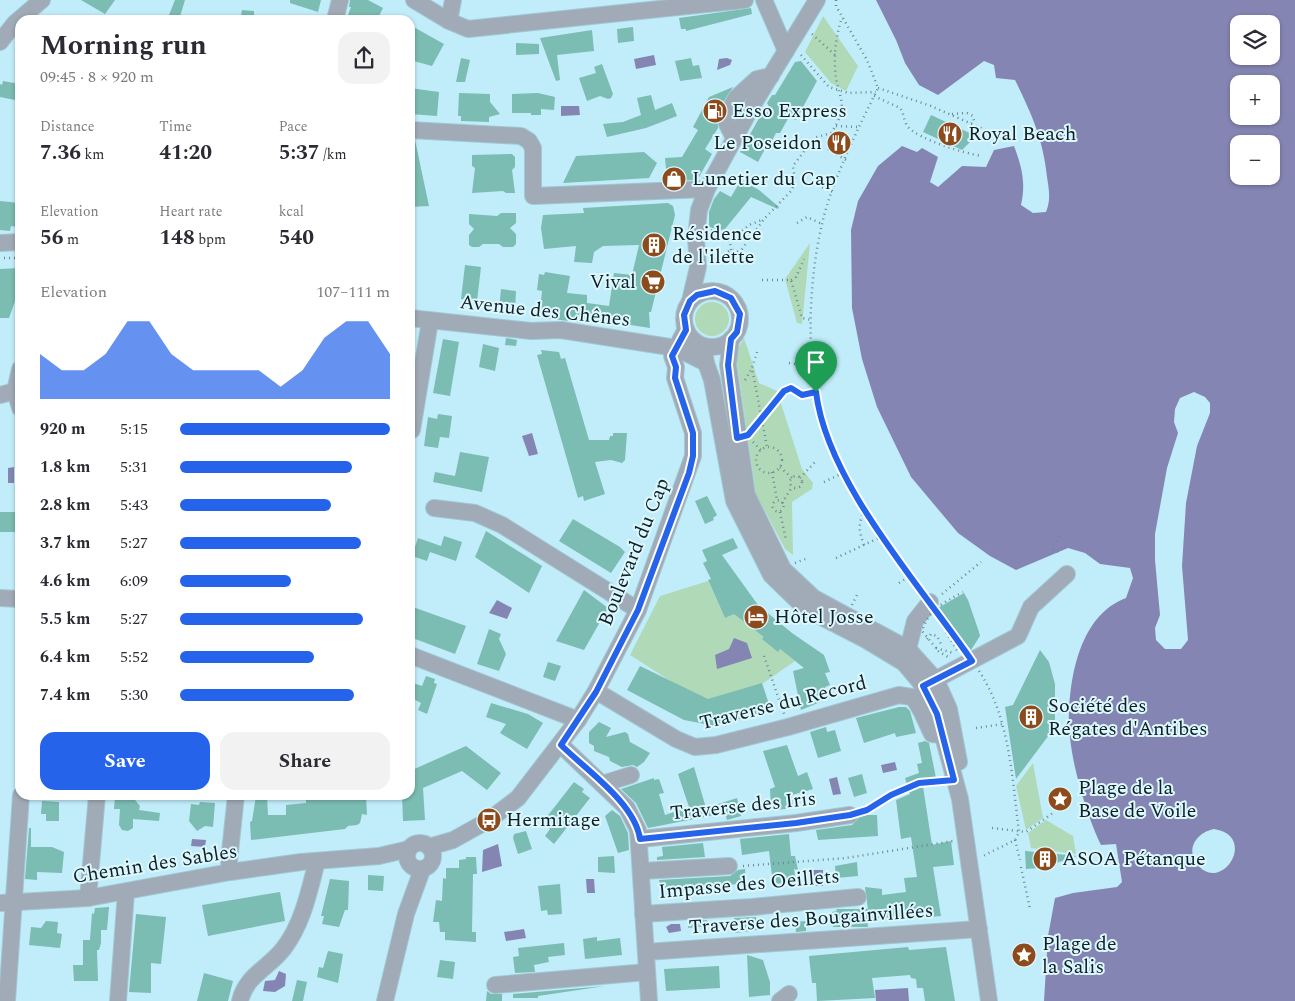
<!DOCTYPE html>
<meta charset="utf-8">
<style>
body{margin:0;font-family:Spectral,serif;background:#f2f2f3;color:#2b2b33;height:100vh;display:flex;flex-direction:column;font-size:19px;white-space:nowrap}
*{box-sizing:border-box;margin:0}
p{font-size:16px;color:#7c7c81}
.icon{flex:none;width:28px;height:28px;fill:none;stroke:currentColor;stroke-width:2;stroke-linecap:round;stroke-linejoin:round}
.map{position:relative;flex:1;overflow:hidden}
.panel{position:absolute;left:15px;top:15px;width:400px;height:785px;display:flex;flex-direction:column;background:#fff;border-radius:15px;box-shadow:0 1px 4px #0004}
.panel>*{flex:none}
.buttons{position:absolute;left:1230px;top:15px;display:grid;gap:10px}
.buttons a{display:grid;place-items:center;width:50px;height:50px;border-radius:10px;background:#fff;box-shadow:0 1px 4px #0004;font-size:25px}
.pin{position:absolute;display:grid;place-items:center;width:42px;height:42px;color:#fff;margin:-51px -21px;border-radius:50% 50% 50% 0;rotate:-45deg;box-shadow:0 0 5px #0007}
.pin .icon{rotate:45deg}
.round{display:grid;place-items:center;flex:none;width:52px;height:52px;border-radius:15px;background:#f2f2f3}
.summary{display:flex;align-items:center;justify-content:space-between;height:85px;padding:0 25px}
h1{font-size:28px;font-weight:700;line-height:38px}
.stats{display:grid;grid-template-columns:repeat(3,1fr);gap:8px;height:85px;padding:5px 25px}
.stats div{display:grid;align-content:center}
.stats b{font-size:21px;font-weight:700}
.stats small{font-size:14px;font-weight:400}
.stats p{font-size:14px}
.chart{height:140px;padding:10px 25px}
.chart p{display:flex;justify-content:space-between}
.chart svg{width:100%;height:90px;margin-top:5px;fill:#2563eb;opacity:.7}
.primary-button{display:flex;gap:10px;margin-top:auto;padding:10px 25px}
.primary-button a{flex:1;height:58px;border-radius:15px;background:#2563eb;color:#fff;font-size:20px;font-weight:700;line-height:58px;text-align:center}
.primary-button a+a{background:#f2f2f3;color:#2b2b33}
ul{padding:0 25px;list-style:none;font-size:16px}
li{display:grid;grid-template-columns:80px 60px 1fr;align-items:center;height:38px}
li i{height:12px;border-radius:6px;background:#2563eb}
.map>svg:first-child{display:block}
.green{fill:#b0d9b8}
.water{fill:#8585b3;fill-rule:evenodd}
.building{fill:#7bbcb3}
.lines{fill:none;stroke-linecap:round;stroke-linejoin:round}
.minor-casing{stroke:#a1c8d4;stroke-width:18}
.path{stroke:#6b8993;stroke-width:2.5;stroke-dasharray:1 4;stroke-linecap:butt}
.minor{stroke:#a0abb7;stroke-width:16}
.path-bridge{stroke:#6b8993;stroke-width:2.5;stroke-dasharray:1 4;stroke-linecap:butt}
.route-casing{stroke:#fff;stroke-width:10}
.route{stroke:#2563eb;stroke-width:6}
.labels{text-anchor:middle;dominant-baseline:central;stroke-width:4;stroke-linejoin:round;paint-order:stroke}
.poi-label{font-size:20px;fill:#0f2025;stroke:#ddf7ff;text-anchor:start}
.street-label{font-size:20px;fill:#0f2025;stroke:#ddf7ff}
</style>
<div class="map">
<svg width="1295" height="1001" viewBox="0 0 1295 1001">
<rect width="100%" height="100%" fill="#c1edfa"/>
<!-- green -->
<g class="green">
<path d="M823 16 858 66 846 91 831 83 805 52Z"/>
<path d="M810 243 802 324 797 323 785 279Z"/>
<circle cx="712" cy="319" r="17"/>
<path d="M744 338 759 383 777 391 802 469 813 483 812 489 792 502 793 555 785 549 756 494 737 363 739 347Z"/>
<path d="M708 581 725 618 735 613 795 661 762 684 708 701 683 689 630 655 660 596Z"/>
<path d="M1033 763 1043 818 1026 830 1016 786Z"/>
<path d="M1046 820 1073 836 1076 854 1031 848 1028 833Z"/>
</g>
<!-- water -->
<g class="water">
<path d="M876 0H1295V1001H1044L1048 936 1055 898 1073 893 1117 887 1122 882 1116 844 1101 845C1086 814 1069 757 1069 721 1069 677 1080 615 1126 598L1133 578 1130 568 1100 564 1085 553 1068 548 1016 570 990 556 958 533 911 477 877 407 862 359 852 308 851 230 858 201 878 166 902 146 917 152 922 148 938 157 930 182 938 187 962 166 986 167 994 150 1014 146C1022 167 1026 183 1021 205L1033 213 1046 212C1051 200 1049 190 1047 177 1043 139 1032 115 1015 80L996 78 994 65 984 61 938 95 919 85 905 63 896 40ZM1239 24H1271V56H1239ZM1239 84H1271V116H1239ZM1239 144H1271V176H1239ZM1194 392 1205 397 1210 403V413L1197 446 1186 503 1182 566 1188 640 1181 649H1165L1156 640 1155 628 1160 615 1155 560V534L1167 468 1178 433 1174 422 1175 409 1180 398ZM1214 829C1259 836 1221 895 1197 864 1185 848 1198 832 1214 829Z"/>
<path d="M654 55 656 65 636 69 634 59Z"/>
<path d="M727 58 732 60 730 65 717 70 719 59Z"/>
<path d="M561 106H579L580 115 561 116Z"/>
<path d="M532 433 538 454 529 456 522 436Z"/>
<path d="M14 467V483H8V468Z"/>
<path d="M497 600 512 608 507 619 489 613Z"/>
<path d="M734 638 747 643 752 658 717 669 715 655 729 649Z"/>
<path d="M895 762 897 770 883 773 881 765Z"/>
<path d="M837 777 841 794 833 795 829 779Z"/>
<path d="M192 839 206 840 205 847 191 846Z"/>
<path d="M498 844 502 866 482 872 483 850Z"/>
<rect x="811" y="870" width="12" height="16"/>
<path d="M586 879H594L595 893H587Z"/>
<path d="M671 924H680L681 931 669 933 666 927Z"/>
<path d="M524 929 526 938 506 941 504 932Z"/>
<path d="M279 971 286 974 285 986 275 992 263 991 265 981 275 980Z"/>
<path d="M908 988 909 1001H876L875 990Z"/>
</g>
<!-- building -->
<g class="building">
<path d="M81 0H115L105 14Z"/>
<path d="M175 0H185L179 20H167Z"/>
<path d="M290 0H321L318 12 290 3Z"/>
<path d="M350 0H368L383 8 377 20H352L353 17 348 15 351 7H349Z"/>
<path d="M751 8 752 14 686 31V29H681L679 18Z"/>
<path d="M242 10 254 11V20H240Z"/>
<path d="M410 25 444 44 432 66 410 60Z"/>
<path d="M633 27 634 41 618 43 617 29Z"/>
<path d="M592 30 594 51 557 55 560 80 556 81 540 38Z"/>
<path d="M516 43 539 44V54L516 55Z"/>
<path d="M461 58 470 60 465 82H456Z"/>
<path d="M691 58 693 66 699 65 702 78 680 81 675 61Z"/>
<path d="M801 61 817 81 796 120 789 117 780 133H776L767 150 765 149 758 162 740 152 762 113 772 112 767 103 772 95H775L795 62Z"/>
<path d="M602 64 613 94 611 98 608 99 600 96 587 101 579 78 596 73 594 67Z"/>
<path d="M3 81 20 84V101L0 97V84L2 85Z"/>
<path d="M733 87 717 112 718 128 705 149 712 154 699 177 694 180 667 181 665 158 682 157 698 130 693 127 709 97Z"/>
<path d="M410 88 439 92 437 116 410 114Z"/>
<path d="M459 93 490 94V102L500 114 489 117V122L461 121V116H458Z"/>
<path d="M538 93 555 97 554 110 541 109V115H531V113H512V94Z"/>
<path d="M651 95 655 110 672 103 677 116 646 128 607 137 603 124 623 122 641 115 637 98Z"/>
<path d="M931 115 976 136 962 150 923 132Z"/>
<path d="M410 140H415L429 206 410 207Z"/>
<path d="M644 152 657 163 649 178 563 183 576 156Z"/>
<path d="M512 154 515 157V167L512 170 515 193H506L503 191 472 193 475 168 472 166V155Z"/>
<path d="M741 180 759 190 779 207 778 209 751 197 725 229 721 230 709 227V212L714 199 720 191 731 197Z"/>
<path d="M0 201 20 203V218H17L16 227 11 226 10 231 0 230Z"/>
<path d="M668 203 673 206 675 215 651 312H649L650 328 586 318 585 323 544 318 545 313 540 312 542 291 537 290 539 274 544 275 545 272 570 276 567 293 587 295V303L609 306 614 273 632 275 639 245 603 246 594 252 592 263 574 262 576 246 544 249 541 228 543 215 584 213 583 208Z"/>
<path d="M501 213H516V223L510 228 516 234V244L513 247H503L499 244H483L479 247H472L469 245V235L474 229 469 224V214L497 216Z"/>
<path d="M465 265 481 267 477 301 461 299Z"/>
<path d="M20 268V287L9 318H0V269Z"/>
<path d="M501 289 516 291 515 310 499 309Z"/>
<path d="M506 338 517 340 516 346 505 345Z"/>
<path d="M443 339 459 342 450 396 433 393Z"/>
<path d="M483 344 499 348 495 371 479 367Z"/>
<path d="M541 350 559 352 561 359 565 358 589 440H609L610 436H613V433H627L625 460 622 463 611 460 595 462 605 494 584 501 583 496 578 498 537 355 542 354Z"/>
<path d="M438 414 452 416 449 438 440 437 438 448 424 446 428 417 437 419Z"/>
<path d="M460 452 489 457 482 492 433 482 435 472 455 476Z"/>
<path d="M707 496 717 515 713 518 714 520 705 524 695 501Z"/>
<path d="M0 512H16L15 532H0Z"/>
<path d="M573 519 620 547 625 552 611 573 559 541Z"/>
<path d="M486 531 542 566 529 593 475 557Z"/>
<path d="M444 536 462 542 456 561 430 552 427 561 412 556 418 538 441 546Z"/>
<path d="M733 538 738 548 722 555 758 605 792 633 824 655 830 672 825 673 830 685 825 687 830 698 801 710 793 671 804 668 780 649 778 652 762 639 764 637 734 614 725 618 708 580 711 579 703 563 707 561 702 550Z"/>
<path d="M584 590 608 608 584 650 556 641Z"/>
<path d="M964 593 968 600 979 632 980 636 971 650 938 608Z"/>
<path d="M410 606 466 626 455 654 410 637Z"/>
<path d="M489 629 501 634 499 639 506 654 499 671 477 664Z"/>
<path d="M1040 650 1049 662 1055 684V727L1016 779 1005 707 1013 705Z"/>
<path d="M548 662 561 666 555 681 543 677Z"/>
<path d="M640 666 708 699 762 683 771 710 715 726 684 720 627 690Z"/>
<path d="M426 676 435 679 434 683 437 684 427 714 418 710 421 703 410 697V682L422 686Z"/>
<path d="M491 703 528 714 543 723 527 749 500 733 506 724 486 717Z"/>
<path d="M899 707H906L910 711 916 733 896 737 895 733 864 743 856 718Z"/>
<path d="M599 722 611 728 606 737 625 732 628 734 630 742 650 753 644 762 637 767 633 765 622 767 610 761 609 757 594 751V746L589 743V732Z"/>
<path d="M826 727 827 732 835 730 841 751 818 758 810 732Z"/>
<path d="M925 741 929 743 936 778 922 780 932 845 951 841 954 865 933 867 941 916 894 920V917L867 919 868 927H833L832 912 837 911 836 909H868L865 887 882 889V895L906 892 904 878 917 877 911 837 901 839 896 800 910 794 905 778 919 773 917 764 922 763 918 743Z"/>
<path d="M787 745 798 776 807 772 813 789 792 795 793 808 777 810V808H771L770 789 775 787 763 751Z"/>
<path d="M466 746 501 773 487 790 462 771 423 788 425 820 403 821 402 795H410V771Z"/>
<path d="M694 767 706 808 737 798 741 816 727 820 725 813 648 828 636 803 621 789 654 778V780L659 779 664 793 659 794 665 815 689 807 678 774Z"/>
<path d="M862 774 867 793 854 797 848 778Z"/>
<path d="M574 782 584 789 582 792 590 798 554 844 545 836 550 829 542 823Z"/>
<path d="M122 795H131L140 806 139 810 160 813 159 821 133 819V828L128 831 122 830 119 825 120 809H114L115 797H122Z"/>
<path d="M330 795H366L367 815 362 814 360 823 357 825 348 826 345 829 251 840 250 822 252 821 256 796H267L268 815H286V805L306 803V800L311 798Z"/>
<path d="M42 801 59 802V821H46V814H41Z"/>
<path d="M200 802 215 803 213 827 205 826 197 831 189 821 191 804 199 805Z"/>
<path d="M612 810 620 816 628 833 629 850 618 853 605 816Z"/>
<path d="M861 815H877L878 836 818 840 816 830 852 825Z"/>
<path d="M29 828H31V847H52L64 852 62 873 37 872V880L25 879Z"/>
<path d="M526 831 532 849 518 854 513 838 514 834Z"/>
<path d="M789 834 791 856H795L798 870 794 869 796 882 773 884 769 851 742 855 740 839Z"/>
<path d="M703 843 705 857 657 860V857L663 856 662 847Z"/>
<path d="M1025 851 1077 856 1053 864 1051 867 1026 869Z"/>
<path d="M614 856 615 873 598 872V857Z"/>
<path d="M466 857H476L477 874H473L472 932H476V942L445 940V932H440L439 922H433L436 900 442 901 443 878 446 879V868H459V860L466 859Z"/>
<path d="M857 862 858 876 836 878 835 866Z"/>
<path d="M745 869 746 883 679 891 678 887 664 888 663 884 660 885 659 880 730 876 738 870Z"/>
<path d="M368 875 384 876 383 891 368 890Z"/>
<path d="M330 879 349 881 348 910H345L339 927 322 924 324 916H321Z"/>
<path d="M560 884 562 914 548 915 547 910 541 911 538 886Z"/>
<path d="M280 892 285 921 208 936 202 905Z"/>
<path d="M109 907 107 930H101V943L99 950H97L98 981H74L73 965H83V940H90L92 913 94 914 95 908Z"/>
<path d="M136 914 166 917 161 964 151 963V993L129 992Z"/>
<path d="M756 917 757 930 735 933 734 918Z"/>
<path d="M707 920 708 926 688 928V921Z"/>
<path d="M46 921 58 922 57 933 62 934 60 948 29 945 31 927 41 928Z"/>
<path d="M806 921V931L796 932 795 922Z"/>
<path d="M597 937V941L620 938 622 955 585 959 583 939Z"/>
<path d="M564 943 565 955 548 957 549 962 534 965 535 972 515 973 513 957 519 956 518 948Z"/>
<path d="M908 947 909 950 946 947 955 1001H925L923 988H917L916 979 911 978 910 975 872 978 875 998 817 1001 816 983H812L809 956Z"/>
<path d="M328 951 343 954 338 983 317 977 319 967 323 968Z"/>
<path d="M747 955 763 960 770 982V995L749 997Z"/>
<path d="M440 960 455 962 453 979 437 977Z"/>
<path d="M719 966 720 988 666 991 664 969Z"/>
<path d="M204 973 233 981 228 1001H197Z"/>
<path d="M297 980 307 982 303 1001H292Z"/>
<path d="M605 986 538 996V998H513V994Z"/>
<path d="M487 991 491 994H502V1001H486Z"/>
</g>
<g class="lines">
<defs>
<g id="minor">
<path d="M414 0 449 21 468 29 745 0"/>
<path d="M764 0 786 51"/>
<path d="M335 20 340 0"/>
<path d="M449 21 453 0"/>
<path d="M0 42 15 23 42 0"/>
<path d="M410 130 521 136 529 141 533 148V196L707 189"/>
<path d="M734 138 727 124 726 117 736 98 757 79 771 76"/>
<path d="M0 243 20 242"/>
<circle cx="712" cy="319" r="28"/>
<path d="M690 301 698 267 696 238 699 210 707 189 751 108 817 0"/>
<path d="M410 318 531 331 561 330 676 348 706 363"/>
<path d="M731 339 728 365 747 495 783 569 814 598 908 649 936 680 949 709 959 762"/>
<path d="M703 346 706 363 712 380 734 501 771 575 806 609 866 640 904 663 920 682 937 714 960 799 989 1001"/>
<path d="M15 391 20 408"/>
<path d="M0 395 15 391 20 369"/>
<path d="M412 430 430 321"/>
<path d="M434 508 475 513 502 525 638 610"/>
<path d="M0 598 20 599"/>
<path d="M908 649 915 621 930 602"/>
<path d="M410 655 578 720"/>
<path d="M927 684 1018 636 1031 607 1067 574"/>
<path d="M596 691 676 739 695 747 716 745 788 727 899 695 912 697C922 708 925 721 932 734L942 735"/>
<path d="M561 745 627 808 638 830 649 1001"/>
<path d="M602 784 631 775"/>
<path d="M640 839 796 823 850 815"/>
<circle cx="420" cy="856" r="13"/>
<path d="M429 847 453 840 489 820 518 798 578 720 596 691 638 610 693 456V433L675 378 676 367 672 356 686 329"/>
<path d="M642 871 729 866"/>
<path d="M230 872 229 861 236 795"/>
<path d="M88 898 97 795"/>
<path d="M0 903 88 898 230 872 301 862 379 856 409 849"/>
<path d="M643 914 752 907 858 897"/>
<path d="M646 952 979 929"/>
<path d="M495 985 647 972"/>
<path d="M7 1001 21 795"/>
<path d="M118 1001 126 892"/>
<path d="M240 1001C246 975 269 968 284 948 303 923 309 891 317 861"/>
<path d="M385 1001 406 914 422 870"/>
<path d="M780 1001 789 994"/>
</g>
</defs>
<!-- minor casing -->
<use href="#minor" class="minor-casing"/>
<!-- path -->
<g class="path">
<path d="M836 0V6L867 60 878 88C858 129 832 180 822 224 807 287 804 384 830 444 853 498 888 545 922 591"/>
<path d="M812 34 835 55"/>
<path d="M801 55 829 87 848 93 876 92"/>
<path d="M878 88 931 106 990 132"/>
<path d="M874 96 900 108C904 113 904 122 908 127 918 139 966 154 982 156"/>
<path d="M952 114 967 113 973 116 974 121 971 123"/>
<path d="M836 126 859 127"/>
<path d="M828 149 846 160"/>
<path d="M813 183 833 192"/>
<path d="M797 223 807 217 822 224"/>
<path d="M711 230 730 241"/>
<path d="M731 250 730 241 749 225 764 219"/>
<path d="M4 258H20"/>
<path d="M711 262 731 250 737 252 742 249 764 219 792 190 795 180 793 166 814 138 831 133C852 102 836 99 835 67 834 50 837 33 842 17"/>
<path d="M762 280H791L802 318 811 320"/>
<path d="M791 280 796 277 804 259"/>
<path d="M757 352 752 368 767 447"/>
<path d="M789 363 802 365 812 363"/>
<path d="M745 380 751 370"/>
<path d="M751 431 784 391 791 388 802 395 816 392"/>
<path d="M753 442 761 450"/>
<circle cx="769" cy="460" r="13"/>
<path d="M780 467 792 478"/>
<path d="M772 472 777 500"/>
<circle cx="796" cy="482" r="6"/>
<path d="M800 478 815 462"/>
<path d="M824 482 843 473"/>
<circle cx="778" cy="506" r="5.5"/>
<path d="M782 503 792 487"/>
<path d="M780 512 786 540"/>
<path d="M864 545C859 532 857 522 866 510"/>
<path d="M1058 552 1052 548 1062 533"/>
<path d="M836 558 883 536"/>
<path d="M795 563 808 558"/>
<path d="M899 583 910 576"/>
<path d="M942 594 981 562"/>
<path d="M852 605 858 593"/>
<path d="M936 615 958 652"/>
<path d="M938 615 964 650"/>
<path d="M927 639 931 634 937 636 941 644"/>
<path d="M936 648 953 653"/>
<path d="M938 651 948 657"/>
<path d="M764 656 784 714"/>
<path d="M979 671C1010 718 1012 778 1019 832L1015 840 981 857"/>
<path d="M976 728 1003 724"/>
<path d="M863 811 919 783 940 780"/>
<path d="M992 828 1026 832 1053 813"/>
<path d="M1015 840 1020 860"/>
<path d="M743 866 846 858 953 841"/>
<path d="M1021 867 1030 909"/>
</g>
<!-- minor -->
<use href="#minor" class="minor"/>
<!-- path-bridge -->
<path class="path-bridge" d="M936 648 922 631C929 609 943 603 963 592"/>
</g>
<g class="lines">
<defs>
<path id="route" d="M715 291 731 298 740 314 737 332 731 339 728 365 737 438 748 435 784 391 791 388 802 395 816 392C827 483 921 586 972 661L923 686 937 714 954 780 919 783 891 795 867 810 850 815 796 823 640 839C635 803 586 770 561 745L596 692 638 610 689 473 693 456V433L675 378 676 367 672 356 686 330 684 315 690 301 697 295Z"/>
</defs>
<!-- route casing -->
<use href="#route" class="route-casing"/>
<!-- route -->
<use href="#route" class="route"/>
</g>
<!-- icons -->
<defs>
<symbol id="fuel-disc" viewBox="-11 -11 22 22"><circle r="9.5" fill="#8d4a1b" stroke="#ddf7ff"/><path d="M-5.5-6h7V0h2V4h1.3V-2.5L3-4.5l.8-.8L6-3V5H2.5V1h-1V6h-7ZM-4.2-4.7v3.2H.2V-4.7Z" fill="#fff"/></symbol>
<symbol id="restaurant-disc" viewBox="-11 -11 22 22"><circle r="9.5" fill="#8d4a1b" stroke="#ddf7ff"/><path d="M-5-6h1v4h1v-4h1v4h1v-4h1v5L-1.5 .5V6h-2V.5L-5-1ZM5-6V6H3V1.5H1.5Q1.5-4 5-6Z" fill="#fff"/></symbol>
<symbol id="shop-disc" viewBox="-11 -11 22 22"><circle r="9.5" fill="#8d4a1b" stroke="#ddf7ff"/><path d="M-5-2.5h2.3a2.7 3.5 0 0 1 5.4 0H5L5.5 6h-11ZM-1.5-2.5h3a1.5 2.3 0 0 0-3 0Z" fill="#fff"/></symbol>
<symbol id="building-disc" viewBox="-11 -11 22 22"><circle r="9.5" fill="#8d4a1b" stroke="#ddf7ff"/><path d="M-4-6H4V6H1V3H-1V6H-4ZM-2.5-4.3h1.7v1.8h-1.7ZM.8-4.3h1.7v1.8H.8ZM-2.5-1h1.7V.8h-1.7ZM.8-1h1.7V.8H.8Z" fill="#fff"/></symbol>
<symbol id="supermarket-disc" viewBox="-11 -11 22 22"><circle r="9.5" fill="#8d4a1b" stroke="#ddf7ff"/><path d="M-6-5.5h2.5l.6 2H6L4.5 2H-2.5L-4.4-4H-6ZM-1.5 3.2a1.3 1.3 0 1 0 .1 0ZM3 3.2a1.3 1.3 0 1 0 .1 0Z" fill="#fff"/></symbol>
<symbol id="hotel-disc" viewBox="-11 -11 22 22"><circle r="9.5" fill="#8d4a1b" stroke="#ddf7ff"/><path d="M-6-4.5h1.5V1H6V5H4.5V3h-9V5H-6ZM-4 0a1.8 1.8 0 1 1 3.6 0ZM.5 0V-2.5h3Q6-2.5 6 0Z" fill="#fff"/></symbol>
<symbol id="sight-disc" viewBox="-11 -11 22 22"><circle r="9.5" fill="#8d4a1b" stroke="#ddf7ff"/><path d="M0-6L1.8-2.2L6-1.7L2.9 1.2L3.7 5.4L0 3.3L-3.7 5.4L-2.9 1.2L-6-1.7L-1.8-2.2Z" fill="#fff"/></symbol>
<symbol id="bus-disc" viewBox="-11 -11 22 22"><circle r="9.5" fill="#8d4a1b" stroke="#ddf7ff"/><path d="M-5-6H5V4H4V6H2V4H-2V6H-4V4H-5ZM-3.5-4V0h7V-4ZM-3.5 1.2v1.5H-2V1.2ZM2 1.2v1.5H3.5V1.2Z" fill="#fff"/></symbol>
</defs>
<g fill-rule="evenodd">
<use href="#fuel-disc" x="701" y="97" width="28" height="28"/>
<use href="#restaurant-disc" x="936" y="120" width="28" height="28"/>
<use href="#restaurant-disc" x="825" y="129" width="28" height="28"/>
<use href="#shop-disc" x="660" y="165" width="28" height="28"/>
<use href="#building-disc" x="640" y="231" width="28" height="28"/>
<use href="#supermarket-disc" x="639" y="268" width="28" height="28"/>
<use href="#hotel-disc" x="742" y="603" width="28" height="28"/>
<use href="#building-disc" x="1017" y="703" width="28" height="28"/>
<use href="#sight-disc" x="1046" y="785" width="28" height="28"/>
<use href="#bus-disc" x="475" y="806" width="28" height="28"/>
<use href="#building-disc" x="1031" y="845" width="28" height="28"/>
<use href="#sight-disc" x="1010" y="941" width="28" height="28"/>
</g>
<g class="labels">
<!-- poi labels -->
<g class="poi-label">
<text x="732" y="111">Esso Express</text>
<text x="968" y="134">Royal Beach</text>
<text x="822" y="143" text-anchor="end">Le Poseidon</text>
<text x="692" y="179">Lunetier du Cap</text>
<text x="672" y="234">Résidence<tspan x="672" dy="23">de l'ilette</tspan></text>
<text x="636" y="282" text-anchor="end">Vival</text>
<text x="774" y="617">Hôtel Josse</text>
<text x="1048" y="706">Société des<tspan x="1048" dy="23">Régates d'Antibes</tspan></text>
<text x="1078" y="788">Plage de la<tspan x="1078" dy="23">Base de Voile</tspan></text>
<text x="506" y="820">Hermitage</text>
<text x="1062" y="859">ASOA Pétanque</text>
<text x="1042" y="944">Plage de<tspan x="1042" dy="23">la Salis</tspan></text>
</g>
<!-- street labels -->
<g class="street-label">
<text transform="translate(545 311) rotate(6)">Avenue des Chênes</text>
<text transform="translate(634 552) rotate(-68)">Boulevard du Cap</text>
<text transform="translate(783 703) rotate(-14)">Traverse du Record</text>
<text transform="translate(743 806) rotate(-6)">Traverse des Iris</text>
<text transform="translate(155 864) rotate(-9)">Chemin des Sables</text>
<text transform="translate(749 884) rotate(-5)">Impasse des Oeillets</text>
<text transform="translate(811 919) rotate(-4)">Traverse des Bougainvillées</text>
</g>
</g>
</svg>
<div class="buttons">
<a><svg class="icon" aria-label="layers" viewBox="0 0 24 24"><path d="M12 4l9 5-9 5-9-5zM3 14l9 5 9-5"/></svg></a>
<a>+</a>
<a>−</a>
</div>
<div class="pin" style="left:816px;top:392px;background:#1e9e55"><svg class="icon" aria-label="arrive" viewBox="0 0 24 24"><path d="M6 21V4h12l-3 4 3 4H6"/></svg></div>
<section class="panel">
<div class="summary"><div><h1>Morning run</h1><p>09:45 · 8 × 920 m</p></div><a class="round"><svg class="icon" aria-label="share" viewBox="0 0 24 24"><path d="M12 15V3M7 8l5-5 5 5M5 13v7h14v-7"/></svg></a></div>
<div class="stats">
<div><p>Distance</p><b>7.36<small> km</small></b></div>
<div><p>Time</p><b>41:20</b></div>
<div><p>Pace</p><b>5:37<small> /km</small></b></div>
</div>
<div class="stats">
<div><p>Elevation</p><b>56<small> m</small></b></div>
<div><p>Heart rate</p><b>148<small> bpm</small></b></div>
<div><p>kcal</p><b>540</b></div>
</div>
<div class="chart"><p><span>Elevation</span>107–111 m</p>
<svg viewBox="0 0 160 44" preserveAspectRatio="none"><path d="M0 44V22L10 30L20 30L30 22L40 6L50 6L60 22L70 30L80 30L90 30L100 30L110 38L120 30L130 14L140 6L150 6L160 22V44z"/></svg>
</div>
<ul>
<li><b>920 m</b>5:15<i style="width:100%"></i></li>
<li><b>1.8 km</b>5:31<i style="width:82%"></i></li>
<li><b>2.8 km</b>5:43<i style="width:72%"></i></li>
<li><b>3.7 km</b>5:27<i style="width:86%"></i></li>
<li><b>4.6 km</b>6:09<i style="width:53%"></i></li>
<li><b>5.5 km</b>5:27<i style="width:87%"></i></li>
<li><b>6.4 km</b>5:52<i style="width:64%"></i></li>
<li><b>7.4 km</b>5:30<i style="width:83%"></i></li>
</ul>
<div class="primary-button"><a>Save</a><a>Share</a></div>
</section>
</div>
